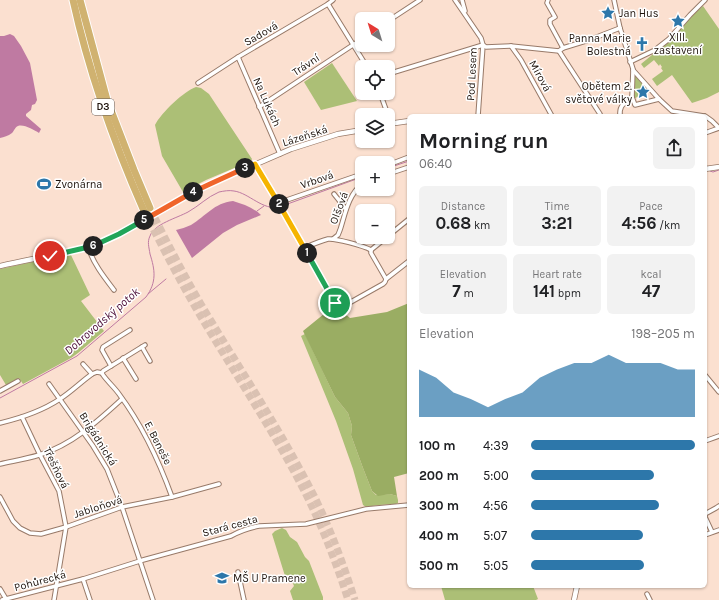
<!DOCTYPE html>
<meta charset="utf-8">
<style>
body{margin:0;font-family:Karla,sans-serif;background:#f2f2f2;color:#202124;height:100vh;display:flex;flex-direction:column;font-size:15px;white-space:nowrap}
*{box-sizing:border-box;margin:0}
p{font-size:13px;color:#757577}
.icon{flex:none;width:22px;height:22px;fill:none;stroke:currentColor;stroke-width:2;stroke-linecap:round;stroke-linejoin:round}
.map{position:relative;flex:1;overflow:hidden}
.details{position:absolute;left:407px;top:114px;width:300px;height:474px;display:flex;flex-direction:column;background:#fff;border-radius:6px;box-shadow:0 1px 3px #0004}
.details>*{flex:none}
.needle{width:26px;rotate:322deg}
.fabs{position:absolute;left:355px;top:12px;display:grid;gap:8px}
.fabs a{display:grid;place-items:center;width:40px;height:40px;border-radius:6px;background:#fff;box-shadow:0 1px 3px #0004;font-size:20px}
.pin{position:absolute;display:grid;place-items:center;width:34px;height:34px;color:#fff;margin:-17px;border:2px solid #fff;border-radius:50%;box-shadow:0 1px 4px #0007}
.km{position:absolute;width:20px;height:20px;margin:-10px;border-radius:50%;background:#222;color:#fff;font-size:11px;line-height:20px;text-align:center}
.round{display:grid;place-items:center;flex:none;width:42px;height:42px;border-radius:6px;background:#f2f2f2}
.head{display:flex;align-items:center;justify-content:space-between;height:68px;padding:0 12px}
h1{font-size:22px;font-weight:700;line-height:30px}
.metrics{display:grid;grid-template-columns:repeat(3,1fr);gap:6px;height:68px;padding:4px 12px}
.metrics div{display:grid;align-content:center;border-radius:6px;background:#f2f2f2;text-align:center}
.metrics b{font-size:17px;font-weight:700}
.metrics small{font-size:11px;font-weight:400}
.metrics p{font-size:11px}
.chart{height:112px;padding:8px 12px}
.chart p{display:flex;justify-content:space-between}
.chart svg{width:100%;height:72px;margin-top:4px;fill:#2d77aa;opacity:.7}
ul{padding:0 12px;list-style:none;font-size:13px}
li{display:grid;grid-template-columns:64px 48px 1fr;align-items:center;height:30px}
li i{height:10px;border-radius:5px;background:#2d77aa}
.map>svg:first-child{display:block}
.green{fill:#acbf76}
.forest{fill:#9aad63}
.water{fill:#bf7aa2}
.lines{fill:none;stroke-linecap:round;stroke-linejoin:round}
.stream{stroke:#bf7aa2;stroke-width:1}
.motorway-tunnel{stroke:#dac1b2;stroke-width:7;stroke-dasharray:7 3.5;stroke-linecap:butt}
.minor-casing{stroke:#987a69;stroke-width:5.5}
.tertiary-casing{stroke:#987a69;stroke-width:6}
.motorway-casing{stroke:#fff;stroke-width:9}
.minor{stroke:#fff;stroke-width:3.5}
.tertiary{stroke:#fff;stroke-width:4.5}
.motorway{stroke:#d0b270;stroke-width:7}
.split-1-casing{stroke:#fff;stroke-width:8}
.split-2-casing{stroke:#fff;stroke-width:8}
.split-3-casing{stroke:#fff;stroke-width:8}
.split-4-casing{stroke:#fff;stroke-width:8}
.split-5-casing{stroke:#fff;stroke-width:8}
.split-6-casing{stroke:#fff;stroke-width:8}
.split-7-casing{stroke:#fff;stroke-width:8}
.split-1{stroke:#22a559;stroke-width:5}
.split-2{stroke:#f5b400;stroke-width:5}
.split-3{stroke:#f5b400;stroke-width:5}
.split-4{stroke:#f0652b;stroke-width:5}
.split-5{stroke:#f0652b;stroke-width:5}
.split-6{stroke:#22a559;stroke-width:5}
.split-7{stroke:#22a559;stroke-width:5}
.labels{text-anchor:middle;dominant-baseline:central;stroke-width:3;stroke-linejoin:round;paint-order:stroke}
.shield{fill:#fff;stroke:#615954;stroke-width:1}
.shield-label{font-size:10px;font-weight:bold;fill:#1d120b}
.poi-label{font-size:11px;fill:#1d120b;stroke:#fff;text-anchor:start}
.street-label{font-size:11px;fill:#1d120b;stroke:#fff}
.water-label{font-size:12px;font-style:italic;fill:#490a35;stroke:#fff}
</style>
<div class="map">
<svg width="719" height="600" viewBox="0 0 719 600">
<rect width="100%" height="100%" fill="#fbe0d0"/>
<!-- green -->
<g class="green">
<path d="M703 6 719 29V92L707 98 692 103 672 75 657 86 652 79 663 71 661 68 662 67 660 64 659 66 654 60 644 68 641 64 669 41 690 17Z"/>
<path d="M332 63 357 101 321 110 304 82Z"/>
<path d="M634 76H636L648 90 634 99Z"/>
<path d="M196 87 201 88 209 94 252 159 251 161 206 180 183 192 162 156 155 125C161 113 184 91 196 87Z"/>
<path d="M71 255 90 295 81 301 104 331 78 353 71 358 23 384 19 378 6 385 0 375V269L59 256Z"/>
<path d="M305 334 335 397 348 413 352 426 351 435 363 468 372 491 376 495 390 494 397 496 398 500V503L396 504 379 505 366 507 363 505 353 469 336 421 301 336Z"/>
<path d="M282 528 286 530 290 537 297 542 305 557 309 561 323 597V600H293L290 591 294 586 291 579 288 575 285 576 272 534 275 531Z"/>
<path d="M441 586H533L538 599 536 600H445Z"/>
</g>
<!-- forest -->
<path class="forest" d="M409 303V473L394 477 397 496 390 494 378 496 372 491 363 468 351 435 352 426 348 413 335 397 303 331 335 305 340 311 344 313 350 318 387 312Z"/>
<!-- water -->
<g class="water">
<path d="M10 34 14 36 21 46 30 63 37 100 35 104 32 105 31 110 26 114V116L41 129 39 133C34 130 24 124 18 126 15 127 14 131 12 133 8 136 4 137 0 138V36H4Z"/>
<path d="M233 201C243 204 254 208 261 215L237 225 223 233 192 258 176 230C181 229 186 227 191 225 206 216 214 203 233 201Z"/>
</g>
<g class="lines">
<!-- stream -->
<g class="stream">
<path d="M388 168 409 161"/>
<path d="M710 171 713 172 719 170"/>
<path d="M282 206 362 177"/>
<path d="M257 211 264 206"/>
<path d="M148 294 166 279"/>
<path d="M0 398 77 356 146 297C157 282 155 270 150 254 149 247 147 242 150 236 154 224 177 218 188 212 199 206 207 197 219 192 224 191 229 190 234 191 249 193 263 211 279 207"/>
</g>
<!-- motorway-tunnel -->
<g class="motorway-tunnel">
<path d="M150 208C166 240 183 273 201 304 237 364 275 421 307 482 327 519 342 559 355 600"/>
<path d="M144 211C160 243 177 276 195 307 230 367 269 424 301 485 320 521 335 560 348 600"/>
</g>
<defs>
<g id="minor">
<path d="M455 0 481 38 483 45 478 116"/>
<path d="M462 0 465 11"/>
<path d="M548 0 547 3 555 17 550 20V24L563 48"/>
<path d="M614 0 620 28 633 69 632 97 635 105 659 99"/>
<path d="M328 4 367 67"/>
<path d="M388 21 420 0"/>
<path d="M511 46 521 60 552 116"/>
<path d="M559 51 600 114"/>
<path d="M238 57 280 154"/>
<path d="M630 62 655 50 669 39 690 15 705 0"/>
<path d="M633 70 659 99 672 111 704 116"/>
<path d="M388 74 483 45 486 47 511 46 559 51 563 48 589 40 620 28"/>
<path d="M198 83 238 57 328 4 333 0"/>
<path d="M380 93 388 115"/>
<path d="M259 107 362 39"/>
<path d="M620 116C619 105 624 104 632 97"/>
<path d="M705 116 712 121 719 128"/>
<path d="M705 133 719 128"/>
<path d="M255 164 278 203 335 303 338 306 342 307 383 284 385 282 386 279 409 261"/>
<path d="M388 165 409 157"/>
<path d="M388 174 409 167"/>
<path d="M334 194 346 209"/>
<path d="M278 203 362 174"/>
<path d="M388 236 409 219"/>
<path d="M333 239 338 235 340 230C345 215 348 195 362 184"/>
<path d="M88 247C93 263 104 277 114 290"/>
<path d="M304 248C311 245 320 241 328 239 335 238 364 246 371 250"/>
<path d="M371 250V253L386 279"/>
<path d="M371 250 387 237"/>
<path d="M142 347 150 361"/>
<path d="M123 358 136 379"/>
<path d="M83 364 92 374"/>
<path d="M111 366 102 350 103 347 130 330"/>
<path d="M102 373 103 375C108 382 114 387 119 394 142 425 159 461 172 497"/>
<path d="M102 373 103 371 145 345"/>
<path d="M705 375 719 392"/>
<path d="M49 384 93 446 107 469 122 507 153 600"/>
<path d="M0 391 18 381"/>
<path d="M22 417 40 455 59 491 66 527 54 600"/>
<path d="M0 423C21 418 42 411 60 399 71 392 81 382 92 374L97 372 102 373"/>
<path d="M705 441 719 436"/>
<path d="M0 464C13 461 26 459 39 455 72 445 98 421 122 399"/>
<path d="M0 497 13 521 20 528 30 533 41 534 66 527 122 507 172 497 219 484"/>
<path d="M705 514 716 508 719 506"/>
<path d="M705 517 712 532"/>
<path d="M705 535 719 530"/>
<path d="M238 572 244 600"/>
<path d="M83 579 90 600"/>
<path d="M0 589 6 599"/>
<path d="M647 594 650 600"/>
<path d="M2 600 83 579 143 560 231 536C240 531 249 528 259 526L306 524 366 509 409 505"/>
</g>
<g id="tertiary">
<path d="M388 124 409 121"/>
<path d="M705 169 719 167"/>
<path d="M0 266C22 261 44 257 66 252 77 250 88 248 99 243 138 228 172 202 210 184L291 149 338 134 362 130"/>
<path d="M574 600 577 586"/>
</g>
<g id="motorway">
<path d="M73 0C89 73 114 143 144 211"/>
<path d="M80 0 107 100 134 170 150 208"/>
</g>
</defs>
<!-- minor casing -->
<use href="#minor" class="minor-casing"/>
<!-- tertiary casing -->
<use href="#tertiary" class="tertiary-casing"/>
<!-- motorway casing -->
<use href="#motorway" class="motorway-casing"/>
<!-- minor -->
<use href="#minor" class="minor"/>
<!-- tertiary -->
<use href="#tertiary" class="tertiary"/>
<!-- motorway -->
<use href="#motorway" class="motorway"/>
</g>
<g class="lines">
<defs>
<path id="split-1" d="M307 253 335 303"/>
<path id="split-2" d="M279 204 307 253"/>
<path id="split-3" d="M245 168 255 164 279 204"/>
<path id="split-4" d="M193 192 210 184 245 168"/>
<path id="split-5" d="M144 220 193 192"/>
<path id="split-6" d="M93 246 119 234 144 220"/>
<path id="split-7" d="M50 256 93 246"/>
</defs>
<!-- split-1 casing -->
<use href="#split-1" class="split-1-casing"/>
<!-- split-2 casing -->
<use href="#split-2" class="split-2-casing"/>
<!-- split-3 casing -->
<use href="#split-3" class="split-3-casing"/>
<!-- split-4 casing -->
<use href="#split-4" class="split-4-casing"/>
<!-- split-5 casing -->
<use href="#split-5" class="split-5-casing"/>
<!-- split-6 casing -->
<use href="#split-6" class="split-6-casing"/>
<!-- split-7 casing -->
<use href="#split-7" class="split-7-casing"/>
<!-- split-1 -->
<use href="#split-1" class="split-1"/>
<!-- split-2 -->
<use href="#split-2" class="split-2"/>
<!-- split-3 -->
<use href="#split-3" class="split-3"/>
<!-- split-4 -->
<use href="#split-4" class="split-4"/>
<!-- split-5 -->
<use href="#split-5" class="split-5"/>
<!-- split-6 -->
<use href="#split-6" class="split-6"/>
<!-- split-7 -->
<use href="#split-7" class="split-7"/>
</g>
<!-- icons -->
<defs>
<symbol id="sight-bare" viewBox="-9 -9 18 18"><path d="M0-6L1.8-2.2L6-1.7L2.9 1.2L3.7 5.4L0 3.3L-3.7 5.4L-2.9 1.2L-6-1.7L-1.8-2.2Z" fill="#2d77aa" stroke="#fff" stroke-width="2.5" paint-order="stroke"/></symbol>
<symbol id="church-bare" viewBox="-9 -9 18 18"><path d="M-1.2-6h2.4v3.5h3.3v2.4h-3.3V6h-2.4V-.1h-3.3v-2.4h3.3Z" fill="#2d77aa" stroke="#fff" stroke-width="2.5" paint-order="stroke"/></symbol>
<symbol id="stadium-bare" viewBox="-9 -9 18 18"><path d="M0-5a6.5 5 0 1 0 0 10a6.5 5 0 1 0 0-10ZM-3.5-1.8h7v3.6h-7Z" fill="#2d77aa" stroke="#fff" stroke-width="2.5" paint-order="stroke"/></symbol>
<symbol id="school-bare" viewBox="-9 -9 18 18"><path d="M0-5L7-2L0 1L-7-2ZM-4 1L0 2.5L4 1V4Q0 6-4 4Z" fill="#2d77aa" stroke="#fff" stroke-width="2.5" paint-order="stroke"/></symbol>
</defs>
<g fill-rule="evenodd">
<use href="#sight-bare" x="598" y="3" width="20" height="20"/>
<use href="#sight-bare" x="668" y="11" width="20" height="20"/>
<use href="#church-bare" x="632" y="34" width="20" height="20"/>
<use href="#sight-bare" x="633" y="82" width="20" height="20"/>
<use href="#stadium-bare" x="34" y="174" width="20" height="20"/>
<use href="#school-bare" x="212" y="568" width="20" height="20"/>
</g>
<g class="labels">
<!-- shield labels -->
<rect class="shield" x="92" y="99" width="22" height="16" rx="3"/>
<g class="shield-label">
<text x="103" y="107">D3</text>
</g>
<!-- poi labels -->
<g class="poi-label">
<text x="619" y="13">Jan Hus</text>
<text x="678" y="37" text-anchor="middle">XIII.<tspan x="678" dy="13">zastavení</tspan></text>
<text x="631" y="38" text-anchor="end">Panna Marie<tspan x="631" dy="13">Bolestná</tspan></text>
<text x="632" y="86" text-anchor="end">Obětem 2.<tspan x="632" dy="13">světové války</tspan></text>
<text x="55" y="184">Zvonárna</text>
<text x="233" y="578">MŠ U Pramene</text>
</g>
<!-- street labels -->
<g class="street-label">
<text transform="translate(261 34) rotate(-30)">Sadová</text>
<text transform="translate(306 65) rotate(-33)">Trávní</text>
<text transform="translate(472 74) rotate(-87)">Pod Lesem</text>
<text transform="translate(540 76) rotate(61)">Mírová</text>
<text transform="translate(267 102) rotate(66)">Na Lukách</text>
<text transform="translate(305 136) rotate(-18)">Lázeňská</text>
<text transform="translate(317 180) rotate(-19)">Vrbová</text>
<text transform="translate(339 208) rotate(-69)">Olšová</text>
<text transform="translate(98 439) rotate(58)">Brigádnická</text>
<text transform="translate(158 443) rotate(63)">E. Beneše</text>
<text transform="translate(56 468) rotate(64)">Třešňová</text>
<text transform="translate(98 507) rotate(-18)">Jabloňová</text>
<text transform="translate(230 526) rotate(-15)">Stará cesta</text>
<text transform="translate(40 581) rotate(-15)">Pohůrecká</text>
</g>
<!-- water labels -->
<g class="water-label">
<text transform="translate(102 321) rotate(-41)">Dobrovodský potok</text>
</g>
</g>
</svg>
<div class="fabs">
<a><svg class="needle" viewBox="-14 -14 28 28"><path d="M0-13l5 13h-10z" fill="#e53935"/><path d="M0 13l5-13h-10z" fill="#757577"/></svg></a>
<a><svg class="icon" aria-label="locate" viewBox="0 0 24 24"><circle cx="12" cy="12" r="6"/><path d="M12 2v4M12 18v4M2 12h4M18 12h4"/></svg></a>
<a><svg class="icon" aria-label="layers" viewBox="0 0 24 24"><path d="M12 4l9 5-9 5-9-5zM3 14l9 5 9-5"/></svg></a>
<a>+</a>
<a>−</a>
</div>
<div class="pin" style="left:335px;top:303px;background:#1e9e55"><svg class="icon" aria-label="arrive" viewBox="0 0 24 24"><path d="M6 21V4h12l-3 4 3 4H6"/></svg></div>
<div class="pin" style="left:50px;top:256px;background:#d93025"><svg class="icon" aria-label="check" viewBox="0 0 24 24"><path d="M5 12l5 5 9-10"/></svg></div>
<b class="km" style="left:307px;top:253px">1</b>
<b class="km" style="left:279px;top:204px">2</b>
<b class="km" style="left:245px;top:168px">3</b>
<b class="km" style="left:193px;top:192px">4</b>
<b class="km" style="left:144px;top:220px">5</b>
<b class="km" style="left:93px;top:246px">6</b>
<section class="details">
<div class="head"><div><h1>Morning run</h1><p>06:40</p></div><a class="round"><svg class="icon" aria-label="share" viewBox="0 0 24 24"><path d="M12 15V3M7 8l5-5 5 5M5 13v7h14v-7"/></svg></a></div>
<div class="metrics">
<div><p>Distance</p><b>0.68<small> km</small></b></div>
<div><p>Time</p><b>3:21</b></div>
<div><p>Pace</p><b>4:56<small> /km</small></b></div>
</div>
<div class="metrics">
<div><p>Elevation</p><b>7<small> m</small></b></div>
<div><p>Heart rate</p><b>141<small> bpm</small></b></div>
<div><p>kcal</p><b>47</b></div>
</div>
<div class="chart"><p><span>Elevation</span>198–205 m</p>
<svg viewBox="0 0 160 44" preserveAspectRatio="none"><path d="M0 44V15L10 20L20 29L30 33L40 38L50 33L60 29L70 20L80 15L90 11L100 11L110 6L120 11L130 11L140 11L150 15L160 15V44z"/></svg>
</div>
<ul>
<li><b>100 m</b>4:39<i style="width:100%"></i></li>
<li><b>200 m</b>5:00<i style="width:75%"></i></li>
<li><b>300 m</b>4:56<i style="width:78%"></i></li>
<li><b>400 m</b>5:07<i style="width:68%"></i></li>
<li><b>500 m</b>5:05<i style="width:69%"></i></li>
</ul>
</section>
</div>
